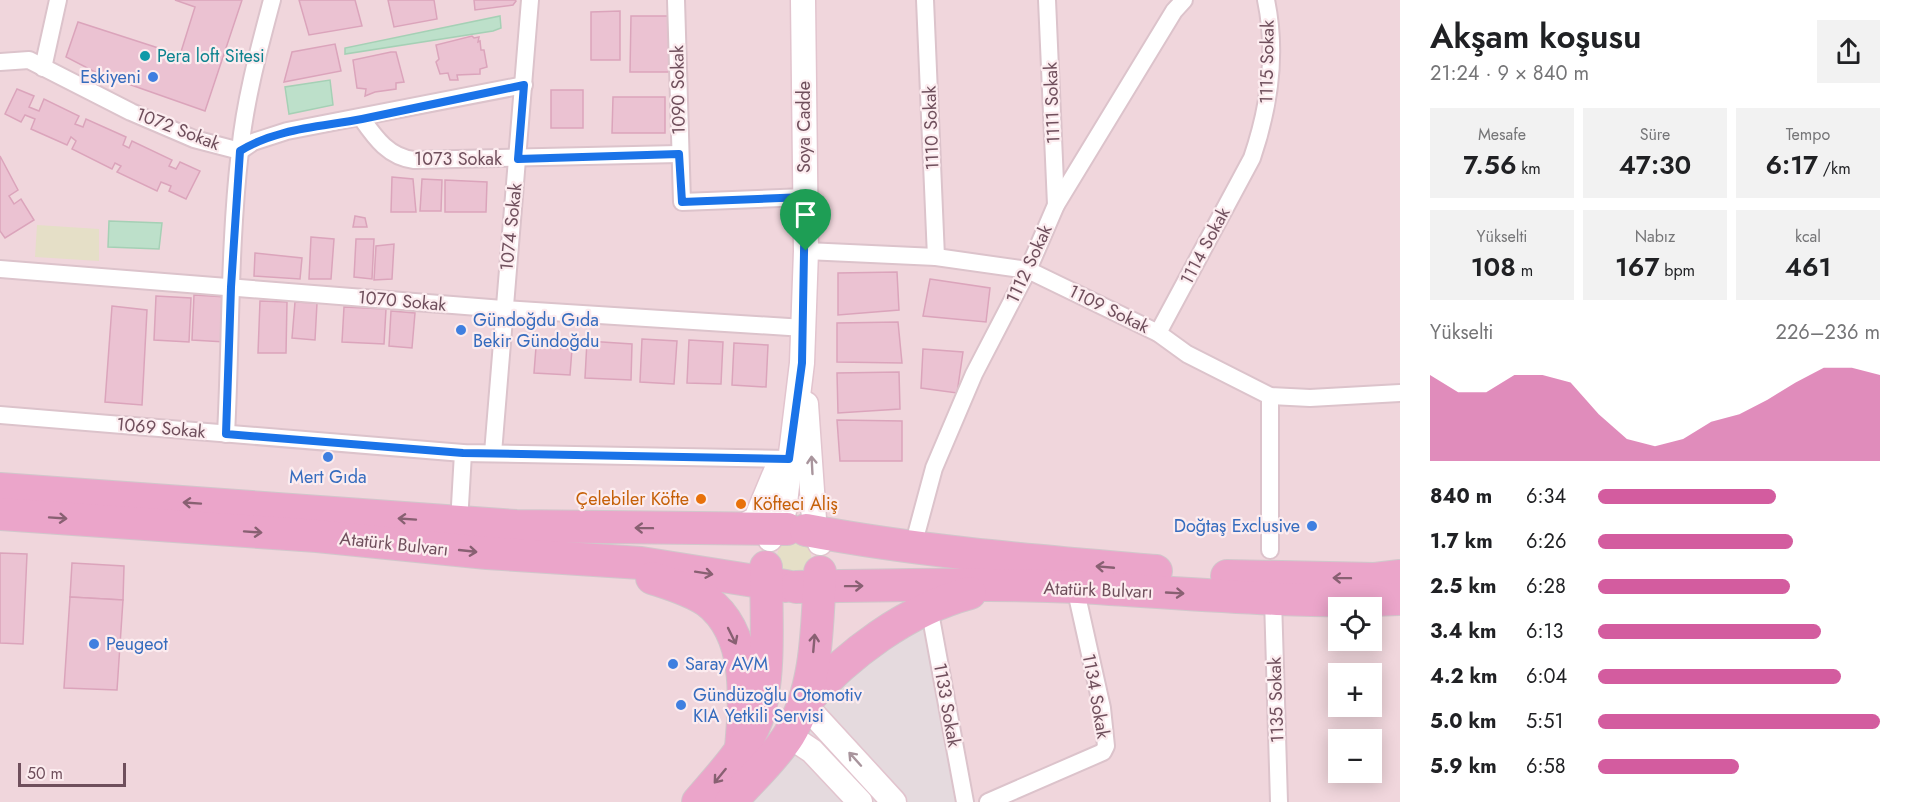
<!DOCTYPE html>
<html lang="tr">
<meta charset="utf-8">
<style>
body{margin:0;font-family:Jost,sans-serif;background:#f2f2f2;color:#202124;height:100vh;display:flex;flex-direction:column;font-size:22px;white-space:nowrap}
*{box-sizing:border-box;margin:0}
p{font-size:20px;color:#757577}
.icon{flex:none;width:33px;height:33px;fill:none;stroke:currentColor;stroke-width:2;stroke-linecap:round;stroke-linejoin:round}
.map{position:relative;flex:1;overflow:hidden}
.details{display:flex;flex-direction:column;background:#fff;width:510px}
.details>*{flex:none}
.controls{position:absolute;left:1328px;top:597px;display:grid;gap:12px}
.controls a{display:grid;place-items:center;width:54px;height:54px;border-radius:0px;background:#fff;box-shadow:0 3px 15px #0003;font-size:30px}
.scale{position:absolute;left:18px;bottom:15px;width:108px;box-sizing:border-box;padding-left:6px;border:3px solid #6f4f5c;border-top:0;font-size:16px;line-height:21px;white-space:nowrap;color:#6f4f5c;-webkit-text-stroke:4px #fcecef;paint-order:stroke}
.pin{position:absolute;display:grid;place-items:center;width:51px;height:51px;color:#fff;margin:-62px -26px;border-radius:50% 50% 50% 0;rotate:-45deg;box-shadow:0 0 6px #0007}
.pin .icon{rotate:45deg}
.round{display:grid;place-items:center;flex:none;width:63px;height:63px;border-radius:0px;background:#f2f2f2}
.overview{display:flex;align-items:center;justify-content:space-between;height:102px;padding:0 30px}
h1{font-size:33px;font-weight:600;line-height:45px}
.stats{display:grid;grid-template-columns:repeat(3,1fr);gap:9px;height:102px;padding:6px 30px}
.stats div{display:grid;align-content:center;border-radius:0px;background:#f2f2f2;text-align:center}
.stats b{font-size:26px;font-weight:600}
.stats small{font-size:16px;font-weight:400}
.stats p{font-size:16px}
.chart{height:168px;padding:12px 30px}
.chart p{display:flex;justify-content:space-between}
.chart svg{width:100%;height:108px;margin-top:6px;fill:#d35c9f;opacity:.7}
ul{padding:0 30px;list-style:none;font-size:20px}
li{display:grid;grid-template-columns:96px 72px 1fr;align-items:center;height:45px}
li i{height:15px;border-radius:8px;background:#d35c9f}
main{display:flex;flex:1;min-height:0}
.map>svg:first-child{display:block}
.residential{fill:#f0d6dc;fill-rule:evenodd}
.industrial{fill:#e5dade}
.green{fill:#e5dfc7}
.water{fill:#bde0ca;stroke:#a5d0b5;stroke-width:1.5}
.building{fill:#ebc2d2;stroke:#dba4bb;stroke-width:1.5}
.lines{fill:none;stroke-linecap:round;stroke-linejoin:round}
.street-casing{stroke:#dcc3cb;stroke-width:20}
.secondary-casing{stroke:#e2c4ce;stroke-width:27}
.highway-casing{stroke:#d1c7cb;stroke-width:34}
.street{stroke:#fff;stroke-width:16}
.secondary{stroke:#fff;stroke-width:24}
.highway{stroke:#eba5ca;stroke-width:32}
.oneway{stroke:#a9959d}
.oneway2{stroke:#886072}
.route-casing{stroke:#fff;stroke-width:12}
.route{stroke:#1a73e8;stroke-width:8}
.culture-dot{fill:#0f9aa8;stroke:#fcecef;stroke-width:2}
.shop-dot{fill:#3f7fe0;stroke:#fcecef;stroke-width:2}
.food-dot{fill:#e8710a;stroke:#fcecef;stroke-width:2}
.labels{text-anchor:middle;dominant-baseline:central;stroke-width:4.5;stroke-linejoin:round;paint-order:stroke}
.culture-label{font-size:18px;fill:#0d838f;stroke:#fcecef;text-anchor:start}
.street-label{font-size:18px;fill:#6f4f5c;stroke:#fcecef}
.shop-label{font-size:18px;fill:#366cbe;stroke:#fcecef;text-anchor:start}
.food-label{font-size:18px;fill:#c56008;stroke:#fcecef;text-anchor:end}
</style>
<main>
<div class="map">
<svg width="1400" height="802" viewBox="0 0 1400 802">
<rect width="100%" height="100%" fill="#f9e6ea"/>
<!-- residential -->
<path class="residential" d="M0 0H1400V802H0ZM1338 608H1371V640H1338ZM1338 674H1371V706H1338ZM1338 740H1371V772H1338Z"/>
<!-- industrial -->
<path class="industrial" d="M939 619 959 802H714L767 746 908 631Z"/>
<!-- green -->
<g class="green">
<path d="M37 225 99 229V261L35 257Z"/>
<circle cx="794" cy="557" r="17"/>
</g>
<!-- water -->
<g class="water">
<path d="M500 16 501 28 493 31 345 54V48Z"/>
<path d="M330 80 333 105 289 114 285 87Z"/>
<path d="M109 221 162 223 159 249 108 247Z"/>
</g>
<!-- building -->
<g class="building">
<path d="M175 0H242L205 111 97 73 66 57 78 22 180 55 195 7Z"/>
<path d="M299 0H355L362 26 309 35Z"/>
<path d="M388 0H434L437 19 394 27Z"/>
<path d="M474 0H515L516 1 513 5 475 10Z"/>
<path d="M620 11V60H591V12Z"/>
<path d="M631 16H669V72H630Z"/>
<path d="M472 36 474 38 479 37 478 42 480 41 481 50H484L487 67 480 69V74L457 75 458 80H450L448 73 440 74 436 62 439 59 436 45Z"/>
<path d="M335 44 341 71 284 82 292 52Z"/>
<path d="M391 52H396L404 82 396 83V89L375 92 365 96 366 89 357 88 353 60Z"/>
<path d="M17 89 34 96 29 107 39 111 44 99 79 116 75 124 83 127 86 119 126 137 123 145 129 148 132 141 172 160 169 166 176 169 180 162 200 171 186 199 169 191 171 186 161 182 157 191 117 172 121 166 115 163 112 169 72 149 76 141 71 137 67 145 31 129 35 119 25 115 21 122 5 114Z"/>
<rect x="551" y="90" width="32" height="38"/>
<path d="M613 97H665V133H612Z"/>
<path d="M0 156 18 190 9 196 14 204 21 199 34 220 5 238 0 231Z"/>
<path d="M392 177 413 179 416 212H391Z"/>
<path d="M422 179 442 180 441 211H420Z"/>
<path d="M445 180 487 182 486 212H445Z"/>
<path d="M355 216 365 218 367 227H353Z"/>
<path d="M311 237 334 239 331 279H309Z"/>
<path d="M356 239H374L372 279 354 277Z"/>
<path d="M394 244 392 279 374 280 376 246Z"/>
<path d="M255 253 302 258 300 279 254 276Z"/>
<path d="M897 272 899 310 838 315V273Z"/>
<path d="M930 279 990 288 986 322 923 316Z"/>
<path d="M194 295 227 297 225 342 192 340Z"/>
<path d="M156 296 191 298 189 342 154 340Z"/>
<path d="M260 301 287 302 286 353H258Z"/>
<path d="M295 302 317 303 315 340 292 338Z"/>
<path d="M112 306 147 310 142 405 105 402Z"/>
<path d="M344 307 386 309 384 344 342 342Z"/>
<path d="M391 311 415 313 412 348 389 346Z"/>
<path d="M898 322 902 363 837 362V323Z"/>
<path d="M642 339 677 341 674 384 640 382Z"/>
<path d="M689 340 723 342 721 384 687 383Z"/>
<path d="M587 341 632 344 631 380 585 378Z"/>
<path d="M734 343 768 345 766 387 732 385Z"/>
<path d="M536 347 572 349 570 375 534 373Z"/>
<path d="M923 349 963 352 957 393 921 388Z"/>
<path d="M899 372 900 409 838 413 837 373Z"/>
<path d="M837 420 902 421V461H840Z"/>
<path d="M0 553 27 554 23 644 0 643Z"/>
<path d="M72 563 124 566 123 600 70 597Z"/>
<path d="M70 597 123 600 117 690 64 688Z"/>
</g>
<g class="lines">
<defs>
<g id="street">
<path d="M676 0 682 202 805 197"/>
<path d="M925 0 936 257"/>
<path d="M1047 0 1056 205"/>
<path d="M0 62 29 60 131 112 194 139 240 151 253 142 287 131 524 85"/>
<path d="M43 68 58 0"/>
<path d="M362 119C376 139 389 157 414 160L679 154"/>
<path d="M806 251 936 257 1028 270 1158 333 1187 354 1270 396 1310 398 1400 393"/>
<path d="M0 269 503 309 804 328"/>
<path d="M1158 333 1252 158C1269 108 1277 52 1266 0"/>
<path d="M1270 396V550"/>
<path d="M0 415 463 453 789 459"/>
<path d="M226 434C231 340 229 245 240 151 245 100 259 49 272 0"/>
<path d="M493 453 530 0"/>
<path d="M459 523 463 453"/>
<path d="M913 546 934 468 974 374 1028 270 1056 205 1174 11 1184 0"/>
<path d="M1273 599 1279 802"/>
<path d="M929 607 965 802"/>
<path d="M988 802 1103 752 1106 746 1102 708 1075 587"/>
</g>
<g id="secondary">
<path d="M806 404 814 519 820 543"/>
<path d="M737 529 756 519 776 471 789 459"/>
<path d="M770 539 784 511 802 363 806 251 803 0"/>
<path d="M804 704 894 802"/>
<path d="M788 735 812 751 860 802"/>
</g>
<g id="highway">
<path d="M0 489 516 526 787 529"/>
<path d="M0 514 317 536 487 553 641 563 786 586"/>
<path d="M806 530C922 552 1039 561 1156 571"/>
<path d="M1227 576 1375 579 1400 576"/>
<path d="M652 578C670 584 691 590 707 601 751 634 745 701 741 748"/>
<path d="M796 587C890 585 984 583 1078 587 1185 593 1293 604 1400 599"/>
<path d="M804 703C848 654 906 610 970 593"/>
<path d="M698 802C719 777 746 750 757 719 771 678 766 611 766 567"/>
<path d="M731 802C750 780 774 759 789 735 818 687 817 626 820 572"/>
</g>
</defs>
<!-- street casing -->
<use href="#street" class="street-casing"/>
<!-- secondary casing -->
<use href="#secondary" class="secondary-casing"/>
<!-- highway casing -->
<use href="#highway" class="highway-casing"/>
<!-- street -->
<use href="#street" class="street"/>
<!-- secondary -->
<use href="#secondary" class="secondary"/>
<!-- highway -->
<use href="#highway" class="highway"/>
</g>
<!-- one-way arrows -->
<defs><path id="oneway-shaft" d="M-6 0H5M1.5-3L5.5 0L1.5 3" fill="none" stroke-width="1.6" stroke-linecap="round" stroke-linejoin="round" transform="scale(1.5)"/></defs>
<g class="oneway">
<use href="#oneway-shaft" transform="translate(812 465) rotate(-93)"/>
<use href="#oneway-shaft" transform="translate(855 759) rotate(-132)"/>
</g>
<g class="oneway2">
<use href="#oneway-shaft" transform="translate(192 503) rotate(-176)"/>
<use href="#oneway-shaft" transform="translate(58 518) rotate(4)"/>
<use href="#oneway-shaft" transform="translate(407 519) rotate(-176)"/>
<use href="#oneway-shaft" transform="translate(644 528) rotate(-179)"/>
<use href="#oneway-shaft" transform="translate(253 532) rotate(4)"/>
<use href="#oneway-shaft" transform="translate(468 551) rotate(6)"/>
<use href="#oneway-shaft" transform="translate(1105 567) rotate(-175)"/>
<use href="#oneway-shaft" transform="translate(704 573) rotate(9)"/>
<use href="#oneway-shaft" transform="translate(1342 578) rotate(-179)"/>
<use href="#oneway-shaft" transform="translate(854 586) rotate(-1)"/>
<use href="#oneway-shaft" transform="translate(1175 593) rotate(3)"/>
<use href="#oneway-shaft" transform="translate(732 636) rotate(64)"/>
<use href="#oneway-shaft" transform="translate(814 643) rotate(-85)"/>
<use href="#oneway-shaft" transform="translate(720 776) rotate(129)"/>
</g>
<g class="lines">
<defs>
<path id="route" d="M524 85 518 159 679 154 682 202 805 197 802 363 789 459 463 453 226 434 231 287 240 151C277 128 321 127 362 119 416 108 470 96 524 85Z"/>
</defs>
<!-- route casing -->
<use href="#route" class="route-casing"/>
<!-- route -->
<use href="#route" class="route"/>
</g>
<!-- markers -->
<circle class="culture-dot" cx="145" cy="56" r="6"/>
<g class="shop-dot">
<circle cx="153" cy="77" r="6"/>
<circle cx="461" cy="330" r="6"/>
<circle cx="328" cy="457" r="6"/>
<circle cx="1312" cy="526" r="6"/>
<circle cx="94" cy="644" r="6"/>
<circle cx="673" cy="664" r="6"/>
<circle cx="681" cy="705" r="6"/>
</g>
<g class="food-dot">
<circle cx="701" cy="499" r="6"/>
<circle cx="741" cy="504" r="6"/>
</g>
<g class="labels">
<!-- culture labels -->
<g class="culture-label">
<text x="157" y="56">Pera loft Sitesi</text>
</g>
<!-- street labels -->
<g class="street-label">
<text transform="translate(1267 62) rotate(-89)">1115 Sokak</text>
<text transform="translate(678 90) rotate(-91)">1090 Sokak</text>
<text transform="translate(1052 103) rotate(-92)">1111 Sokak</text>
<text transform="translate(804 127) rotate(-90)">Soya Cadde</text>
<text transform="translate(931 128) rotate(-92)">1110 Sokak</text>
<text transform="translate(178 129) rotate(21)">1072 Sokak</text>
<text x="458" y="159">1073 Sokak</text>
<text transform="translate(511 227) rotate(-84)">1074 Sokak</text>
<text transform="translate(1205 246) rotate(-62)">1114 Sokak</text>
<text transform="translate(1029 264) rotate(-65)">1112 Sokak</text>
<text transform="translate(402 301) rotate(5)">1070 Sokak</text>
<text transform="translate(1109 309) rotate(26)">1109 Sokak</text>
<text transform="translate(161 428) rotate(5)">1069 Sokak</text>
<text transform="translate(394 544) rotate(6)">Atatürk Bulvarı</text>
<text transform="translate(1098 590) rotate(2)">Atatürk Bulvarı</text>
<text transform="translate(1096 696) rotate(80)">1134 Sokak</text>
<text transform="translate(1276 700) rotate(-92)">1135 Sokak</text>
<text transform="translate(947 705) rotate(80)">1133 Sokak</text>
</g>
<!-- shop labels -->
<g class="shop-label">
<text x="141" y="77" text-anchor="end">Eskiyeni</text>
<text x="473" y="320">Gündoğdu Gıda<tspan x="473" dy="21">Bekir Gündoğdu</tspan></text>
<text x="328" y="477" text-anchor="middle">Mert Gıda</text>
<text x="1300" y="526" text-anchor="end">Doğtaş Exclusive</text>
<text x="106" y="644">Peugeot</text>
<text x="685" y="664">Saray AVM</text>
<text x="693" y="695">Gündüzoğlu Otomotiv<tspan x="693" dy="21">KIA Yetkili Servisi</tspan></text>
</g>
<!-- food labels -->
<g class="food-label">
<text x="689" y="499">Çelebiler Köfte</text>
<text x="753" y="504" text-anchor="start">Köfteci Aliş</text>
</g>
</g>
</svg>
<div class="controls">
<a><svg class="icon" aria-label="locate" viewBox="0 0 24 24"><circle cx="12" cy="12" r="6"/><path d="M12 2v4M12 18v4M2 12h4M18 12h4"/></svg></a>
<a>+</a>
<a>−</a>
</div>
<div class="scale">50 m</div>
<div class="pin" style="left:806px;top:251px;background:#1e9e55"><svg class="icon" aria-label="arrive" viewBox="0 0 24 24"><path d="M6 21V4h12l-3 4 3 4H6"/></svg></div>
</div>
<section class="details">
<div class="overview"><div><h1>Akşam koşusu</h1><p>21:24 · 9 × 840 m</p></div><a class="round"><svg class="icon" aria-label="share" viewBox="0 0 24 24"><path d="M12 15V3M7 8l5-5 5 5M5 13v7h14v-7"/></svg></a></div>
<div class="stats">
<div><p>Mesafe</p><b>7.56<small> km</small></b></div>
<div><p>Süre</p><b>47:30</b></div>
<div><p>Tempo</p><b>6:17<small> /km</small></b></div>
</div>
<div class="stats">
<div><p>Yükselti</p><b>108<small> m</small></b></div>
<div><p>Nabız</p><b>167<small> bpm</small></b></div>
<div><p>kcal</p><b>461</b></div>
</div>
<div class="chart"><p><span>Yükselti</span>226–236 m</p>
<svg viewBox="0 0 160 44" preserveAspectRatio="none"><path d="M0 44V9L10 16L20 16L30 9L40 9L50 12L60 25L70 35L80 38L90 35L100 28L110 25L120 19L130 12L140 6L150 6L160 9V44z"/></svg>
</div>
<ul>
<li><b>840 m</b>6:34<i style="width:63%"></i></li>
<li><b>1.7 km</b>6:26<i style="width:69%"></i></li>
<li><b>2.5 km</b>6:28<i style="width:68%"></i></li>
<li><b>3.4 km</b>6:13<i style="width:79%"></i></li>
<li><b>4.2 km</b>6:04<i style="width:86%"></i></li>
<li><b>5.0 km</b>5:51<i style="width:100%"></i></li>
<li><b>5.9 km</b>6:58<i style="width:50%"></i></li>
</ul>
</section>
</main>
